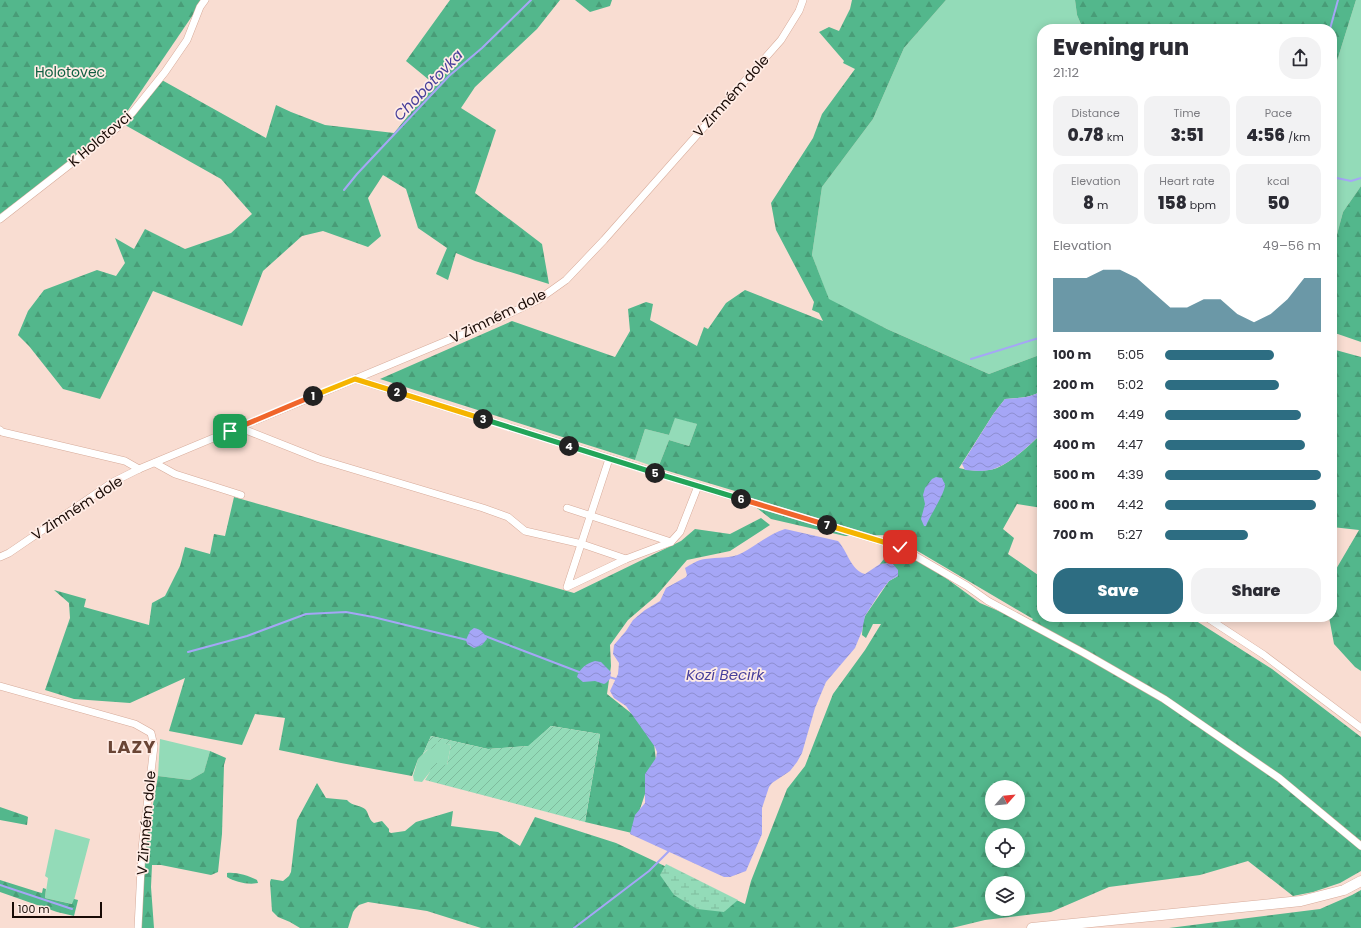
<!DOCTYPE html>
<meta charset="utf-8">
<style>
body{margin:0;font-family:Poppins,sans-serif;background:#f2f2f3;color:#2b2b33;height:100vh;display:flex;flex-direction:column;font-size:15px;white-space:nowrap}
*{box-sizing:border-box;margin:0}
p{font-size:13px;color:#7c7c81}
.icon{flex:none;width:22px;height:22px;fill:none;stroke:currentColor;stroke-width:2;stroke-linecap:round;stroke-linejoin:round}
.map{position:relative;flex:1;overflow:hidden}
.panel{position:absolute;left:1037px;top:24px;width:300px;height:598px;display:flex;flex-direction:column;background:#fff;border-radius:16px;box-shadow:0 2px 10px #0003}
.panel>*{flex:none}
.needle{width:26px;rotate:63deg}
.tools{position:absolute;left:985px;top:780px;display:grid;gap:8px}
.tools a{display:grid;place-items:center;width:40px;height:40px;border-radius:50%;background:#fff;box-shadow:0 2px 10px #0003;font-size:20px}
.scale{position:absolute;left:12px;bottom:10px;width:90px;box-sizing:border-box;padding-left:4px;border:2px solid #180a05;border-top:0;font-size:11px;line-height:14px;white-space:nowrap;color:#180a05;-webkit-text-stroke:3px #ffece5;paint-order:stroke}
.pin{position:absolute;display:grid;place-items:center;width:34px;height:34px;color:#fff;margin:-17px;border-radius:8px;box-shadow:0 2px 6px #0006}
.km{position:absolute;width:20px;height:20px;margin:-10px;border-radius:50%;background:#222;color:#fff;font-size:11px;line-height:20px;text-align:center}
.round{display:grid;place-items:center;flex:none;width:42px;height:42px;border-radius:16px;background:#f2f2f3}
.headline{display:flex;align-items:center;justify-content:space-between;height:68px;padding:0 16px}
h1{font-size:22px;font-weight:800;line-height:30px}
.stats{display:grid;grid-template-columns:repeat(3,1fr);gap:6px;height:68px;padding:4px 16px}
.stats div{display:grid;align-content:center;border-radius:10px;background:#f2f2f3;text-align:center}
.stats b{font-size:17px;font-weight:800}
.stats small{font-size:11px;font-weight:400}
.stats p{font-size:11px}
.chart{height:112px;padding:8px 16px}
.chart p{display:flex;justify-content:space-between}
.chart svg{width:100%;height:72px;margin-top:4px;fill:#2d6d82;opacity:.7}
.cta{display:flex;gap:8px;margin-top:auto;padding:8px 16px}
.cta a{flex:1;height:46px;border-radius:16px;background:#2d6d82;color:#fff;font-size:16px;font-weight:800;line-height:46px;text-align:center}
.cta a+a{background:#f2f2f3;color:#2b2b33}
ul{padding:0 16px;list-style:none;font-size:13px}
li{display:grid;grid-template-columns:64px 48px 1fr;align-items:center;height:30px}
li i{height:10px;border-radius:5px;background:#2d6d82}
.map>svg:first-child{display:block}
.green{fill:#93dbb8}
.forest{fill:url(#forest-firs);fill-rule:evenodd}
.wetland{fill:url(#wetland-marsh)}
.garden{fill:url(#garden-furrows)}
.water{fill:url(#water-waves)}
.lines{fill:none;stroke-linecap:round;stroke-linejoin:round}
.stream{stroke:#a5a6f6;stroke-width:2}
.street-casing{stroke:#d7ab9a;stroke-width:8}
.secondary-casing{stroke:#d7ab9a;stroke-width:11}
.street{stroke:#fff;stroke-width:7}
.secondary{stroke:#fff;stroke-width:10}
.split-1-casing{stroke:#fff;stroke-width:8}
.split-2-casing{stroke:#fff;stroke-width:8}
.split-3-casing{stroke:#fff;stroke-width:8}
.split-4-casing{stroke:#fff;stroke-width:8}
.split-5-casing{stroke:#fff;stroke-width:8}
.split-6-casing{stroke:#fff;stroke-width:8}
.split-7-casing{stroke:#fff;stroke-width:8}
.split-8-casing{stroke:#fff;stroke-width:8}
.split-1{stroke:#f0652b;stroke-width:5}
.split-2{stroke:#f5b400;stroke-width:5}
.split-3{stroke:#f5b400;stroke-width:5}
.split-4{stroke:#22a559;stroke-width:5}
.split-5{stroke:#22a559;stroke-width:5}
.split-6{stroke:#22a559;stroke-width:5}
.split-7{stroke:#f0652b;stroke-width:5}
.split-8{stroke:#f5b400;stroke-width:5}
.labels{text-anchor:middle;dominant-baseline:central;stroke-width:3.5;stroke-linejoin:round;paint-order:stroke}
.park-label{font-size:14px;fill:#125f43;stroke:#ffece5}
.street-label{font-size:14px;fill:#180a05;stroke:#ffece5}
.water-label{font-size:15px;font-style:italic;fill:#483f9b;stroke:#ffece5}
.district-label{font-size:18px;font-weight:bold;letter-spacing:1px;fill:#6a4535;stroke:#ffece5}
</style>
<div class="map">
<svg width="1361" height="928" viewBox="0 0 1361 928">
<defs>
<pattern id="forest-firs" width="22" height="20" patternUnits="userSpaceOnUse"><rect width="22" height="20" fill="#53b78c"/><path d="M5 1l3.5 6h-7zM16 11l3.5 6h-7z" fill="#489c77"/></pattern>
<pattern id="wetland-marsh" width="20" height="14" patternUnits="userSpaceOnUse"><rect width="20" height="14" fill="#93dbb8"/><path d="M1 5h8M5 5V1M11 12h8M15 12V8" fill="none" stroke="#7ebb9d"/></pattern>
<pattern id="garden-furrows" width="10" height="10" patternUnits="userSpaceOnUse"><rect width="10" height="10" fill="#93dbb8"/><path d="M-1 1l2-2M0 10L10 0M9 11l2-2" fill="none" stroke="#7ebb9d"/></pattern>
<pattern id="water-waves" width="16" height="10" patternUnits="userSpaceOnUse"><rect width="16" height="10" fill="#a5a6f6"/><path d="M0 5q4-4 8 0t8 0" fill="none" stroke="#8d8ed1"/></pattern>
</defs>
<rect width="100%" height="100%" fill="#f9ddd2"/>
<!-- green -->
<g class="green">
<path d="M946 0H1075L1077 15 1083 29H1042V354L989 374 887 329 829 300 812 255 822 187 873 119 904 48Z"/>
<path d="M1356 0H1361V186L1343 212 1332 253V77Z"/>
<path d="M675 417 697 424 689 446 669 440 658 468 635 460 645 429 669 435Z"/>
<path d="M160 739 210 751 204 772 190 780 158 776Z"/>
<path d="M437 741 451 745 447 765 430 772 422 782 414 781 413 776 418 759Z"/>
<path d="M55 829 90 839 73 904 45 898 48 878 45 876Z"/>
</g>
<!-- forest -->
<g class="forest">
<path d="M0 0H203L118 125 0 214Z"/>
<path d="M450 0H560L537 29 475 87 461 108 496 130 475 193 542 244 549 284 475 261 456 253 448 280 436 274 447 248 418 228 406 189 383 175 368 198 381 236 368 247 323 231 302 236 263 271 242 326 153 291 100 399 63 389 29 346 18 335 28 311 44 290 97 270 116 276 125 263 115 238 134 249 145 229 185 249 231 233 252 214 221 179 125 125 160 79 266 138 276 105 291 112 325 125 394 133 434 84 406 61Z"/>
<path d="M575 0H612L610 6 590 12Z"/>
<path d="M852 0H946L904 48 873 119 822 187 812 255 829 299 887 329 989 374 1042 354V391C1030 398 1018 398 1005 399L994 413 959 468C970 471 986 472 997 468 1014 460 1029 446 1042 433V508L1017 504 1003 529 1014 538 1008 554 1038 575 1037 611 1042 605V617H1190L1272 669 1361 737V871L1340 883 1313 892 1293 896 1248 861 1200 875 1109 887 1051 912 985 920 952 928H481L427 911 368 902 359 905 355 909 353 912 348 928H300L290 922 278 917 272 911 270 882 271 879 283 881 289 876 291 872 297 820 317 783 326 798 347 800C352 806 360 805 365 809 369 813 368 819 374 823L382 821 389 829V832L391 833 405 831 416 822 453 811 451 826 498 832 520 846 535 817 616 843 745 904 751 881 787 789 805 766 833 694 865 650 881 624H873L866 638 862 635 863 622 865 616 889 581 898 576 892 563 880 564 887 555 901 550 935 570 980 603 1029 624 1033 619 909 546 892 535 845 536 771 519 735 491 658 468 669 440 689 446 697 424 675 418 669 435 645 429 635 460 380 379 512 321 615 357 630 331 628 309 646 302 653 304 650 320 697 346 704 327 708 329 726 303 745 290 823 321 819 313 812 310 814 302 776 230 771 203 813 138 822 114 855 69 843 63 844 61 819 32 829 27 839 31 850 9ZM992 787H1018V813H992ZM992 835H1018V861H992ZM992 883H1018V909H992Z"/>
<path d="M1075 0H1356L1332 77V29H1083L1077 15Z"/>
<path d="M1361 186V342L1332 332V253L1343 212Z"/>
<path d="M1332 349 1361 357V671L1355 667 1334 644 1329 617H1332V576L1359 530 1332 527Z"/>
<path d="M234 497 574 593 681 541 695 529 730 534 761 518 770 525 730 551 687 560 656 596 628 620 610 645 611 666 607 694 641 721 654 743 656 761 632 833 585 822 600 734 551 726 529 746 488 749 431 736 423 754 418 759 412 776 341 763 279 750 285 718 255 714 242 745 169 731 185 678 130 703 74 699 45 690 70 618 69 603 54 590 86 599 84 607 149 625 152 603 165 596 180 566 185 547 210 554 214 534 225 536Z"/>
<path d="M210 751 226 758 224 765 222 834 218 872 211 875 161 865H152L151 887 154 928H141L145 850 158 776 190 780 204 772Z"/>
<path d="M0 807 26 816 28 817 27 825 0 820Z"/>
<path d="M227 873C237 872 249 876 257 880L258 883C248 885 235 882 227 877Z"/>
<path d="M0 880 38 892 42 893 43 888 46 889 45 898 72 904 74 899 78 900 74 916 57 912 0 892Z"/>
<path d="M1361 890V928H1169L1320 909 1352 895Z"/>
</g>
<!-- wetland -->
<path class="wetland" d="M666 864 738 900 724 912 697 909 674 895 660 875Z"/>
<!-- garden -->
<path class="garden" d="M551 726 600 734 585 822 425 780 430 772 432 762 447 765 451 745 437 742 434 748 427 750 423 754 431 736 488 749 528 746Z"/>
<!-- water -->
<g class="water">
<path d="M1042 391V433C1030 445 1012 462 996 468 987 472 975 471 965 470L962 464 994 413 1005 399C1018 398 1030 398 1042 391Z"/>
<path d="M936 477 942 478C942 479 945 484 945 484 946 492 929 517 926 526H924L921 519 925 504 923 495 925 488 932 479Z"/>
<path d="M785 529 838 541C847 550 851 571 865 574L880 564 892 563 898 570V576L889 581 879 594 865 616 862 631 855 648 826 682 815 708 802 753 797 762 790 771 772 783 769 787 762 808V834L746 871 730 877H724L630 834 635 815 645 803V774L656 758 657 752 655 747 626 706 614 698 610 691 618 674 619 663 613 654 614 645 626 631 633 620 645 610 660 601 666 588 686 577 687 575 685 568C692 564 697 560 705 559 718 557 730 559 742 553 757 545 769 534 785 529Z"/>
<path d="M474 628C480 629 485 633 487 639L482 645 474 648 467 644 466 640 470 631Z"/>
<path d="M595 661 601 662 611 672 610 679 606 683 604 684 595 681 583 682 577 677C579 669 587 663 595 661Z"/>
</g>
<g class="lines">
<!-- stream -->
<g class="stream">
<path d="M1330 29 1338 0"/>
<path d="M1332 177 1351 181 1361 178"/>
<path d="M344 190 357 174 449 76 482 48 531 0"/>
<path d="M971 359 1042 337"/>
<path d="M485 636 579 672"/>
<path d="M188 652 247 636 306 614 346 612 373 617 467 640"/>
<path d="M609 677 619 680"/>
<path d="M0 885 72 909"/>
<path d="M574 928 649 871 669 851V849"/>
</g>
<defs>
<g id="street">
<path d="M0 219 118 127 132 113 165 72 187 40 200 7 205 0"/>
<path d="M355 379 698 486 900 547 967 586 988 601 1084 653 1164 699 1279 778 1361 846"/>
<path d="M238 427 319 459 483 508 508 517 525 531 582 544 626 559 671 542 680 532 698 486"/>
<path d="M0 430 2 432 125 461 139 469"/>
<path d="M609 459 567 587 626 559"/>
<path d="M155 463 175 474 241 495"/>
<path d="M567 508 671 542"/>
<path d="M0 557 9 553 113 482 139 469 492 322 538 300 566 280 604 240 781 40 799 11 803 0"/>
<path d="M1206 617 1264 655 1361 728"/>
<path d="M0 686 135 724 151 733 154 746 142 849 138 928"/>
</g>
<path id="secondary" d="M1032 928 1301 901 1344 890 1361 881"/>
</defs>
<!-- street casing -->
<use href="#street" class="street-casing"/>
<!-- secondary casing -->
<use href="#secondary" class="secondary-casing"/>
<!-- street -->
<use href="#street" class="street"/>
<!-- secondary -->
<use href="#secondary" class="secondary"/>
</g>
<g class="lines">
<defs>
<path id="split-1" d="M230 431 313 396"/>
<path id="split-2" d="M313 396 355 379 397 392"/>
<path id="split-3" d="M397 392 483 419"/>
<path id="split-4" d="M483 419 569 446"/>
<path id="split-5" d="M569 446 655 473"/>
<path id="split-6" d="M655 473 741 499"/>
<path id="split-7" d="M741 499 827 525"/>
<path id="split-8" d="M827 525 900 547"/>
</defs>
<!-- split-1 casing -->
<use href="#split-1" class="split-1-casing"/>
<!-- split-2 casing -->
<use href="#split-2" class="split-2-casing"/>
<!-- split-3 casing -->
<use href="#split-3" class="split-3-casing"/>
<!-- split-4 casing -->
<use href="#split-4" class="split-4-casing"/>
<!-- split-5 casing -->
<use href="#split-5" class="split-5-casing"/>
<!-- split-6 casing -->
<use href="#split-6" class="split-6-casing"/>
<!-- split-7 casing -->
<use href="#split-7" class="split-7-casing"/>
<!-- split-8 casing -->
<use href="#split-8" class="split-8-casing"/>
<!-- split-1 -->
<use href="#split-1" class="split-1"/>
<!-- split-2 -->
<use href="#split-2" class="split-2"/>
<!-- split-3 -->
<use href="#split-3" class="split-3"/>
<!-- split-4 -->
<use href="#split-4" class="split-4"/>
<!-- split-5 -->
<use href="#split-5" class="split-5"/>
<!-- split-6 -->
<use href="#split-6" class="split-6"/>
<!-- split-7 -->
<use href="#split-7" class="split-7"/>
<!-- split-8 -->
<use href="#split-8" class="split-8"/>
</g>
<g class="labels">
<!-- park labels -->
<g class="park-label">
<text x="70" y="72">Holotovec</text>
</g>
<!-- street labels -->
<g class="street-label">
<text transform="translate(731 96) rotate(-48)">V Zimném dole</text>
<text transform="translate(100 139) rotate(-40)">K Holotovci</text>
<text transform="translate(498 316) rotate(-26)">V Zimném dole</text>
<text transform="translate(77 508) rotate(-33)">V Zimném dole</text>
<text transform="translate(146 823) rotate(-85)">V Zimném dole</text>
</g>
<!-- water labels -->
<g class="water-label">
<text transform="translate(428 85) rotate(-46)">Chobotovka</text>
<text x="725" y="674">Kozí Becirk</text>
</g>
<!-- district labels -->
<g class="district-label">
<text x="132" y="746">LAZY</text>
</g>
</g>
</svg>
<div class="tools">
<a><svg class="needle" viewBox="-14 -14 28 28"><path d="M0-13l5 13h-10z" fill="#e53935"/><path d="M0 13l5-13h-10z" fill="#7c7c81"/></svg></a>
<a><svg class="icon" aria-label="locate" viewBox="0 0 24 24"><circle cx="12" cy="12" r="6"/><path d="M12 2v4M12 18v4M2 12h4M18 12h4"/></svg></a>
<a><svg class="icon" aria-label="layers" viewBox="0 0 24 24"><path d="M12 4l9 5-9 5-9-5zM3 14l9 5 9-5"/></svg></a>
</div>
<div class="scale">100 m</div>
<div class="pin" style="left:230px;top:431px;background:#1e9e55"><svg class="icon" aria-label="arrive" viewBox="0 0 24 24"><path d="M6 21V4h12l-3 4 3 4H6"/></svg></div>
<div class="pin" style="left:900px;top:547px;background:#d93025"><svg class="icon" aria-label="check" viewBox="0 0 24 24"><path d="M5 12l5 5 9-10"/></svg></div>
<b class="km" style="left:313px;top:396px">1</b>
<b class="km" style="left:397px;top:392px">2</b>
<b class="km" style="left:483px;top:419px">3</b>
<b class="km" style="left:569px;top:446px">4</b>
<b class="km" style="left:655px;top:473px">5</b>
<b class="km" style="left:741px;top:499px">6</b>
<b class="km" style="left:827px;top:525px">7</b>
<section class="panel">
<div class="headline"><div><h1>Evening run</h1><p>21:12</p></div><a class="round"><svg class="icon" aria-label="share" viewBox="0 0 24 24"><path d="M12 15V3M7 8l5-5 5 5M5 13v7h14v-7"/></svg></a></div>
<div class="stats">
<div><p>Distance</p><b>0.78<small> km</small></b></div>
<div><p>Time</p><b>3:51</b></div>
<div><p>Pace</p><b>4:56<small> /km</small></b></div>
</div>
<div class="stats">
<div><p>Elevation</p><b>8<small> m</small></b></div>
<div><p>Heart rate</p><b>158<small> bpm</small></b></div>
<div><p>kcal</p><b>50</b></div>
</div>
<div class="chart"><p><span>Elevation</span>49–56 m</p>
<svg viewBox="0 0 160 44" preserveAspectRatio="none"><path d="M0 44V11L10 11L20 11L30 6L40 6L50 11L60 20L70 29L80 29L90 24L100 24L110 33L120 38L130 33L140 24L150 11L160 11V44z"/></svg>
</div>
<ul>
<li><b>100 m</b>5:05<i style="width:70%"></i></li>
<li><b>200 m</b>5:02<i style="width:73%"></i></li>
<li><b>300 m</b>4:49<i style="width:87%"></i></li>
<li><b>400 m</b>4:47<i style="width:90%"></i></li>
<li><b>500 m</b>4:39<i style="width:100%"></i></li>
<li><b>600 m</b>4:42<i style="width:97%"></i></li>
<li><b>700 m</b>5:27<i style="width:53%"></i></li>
</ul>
<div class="cta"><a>Save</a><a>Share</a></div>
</section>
</div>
